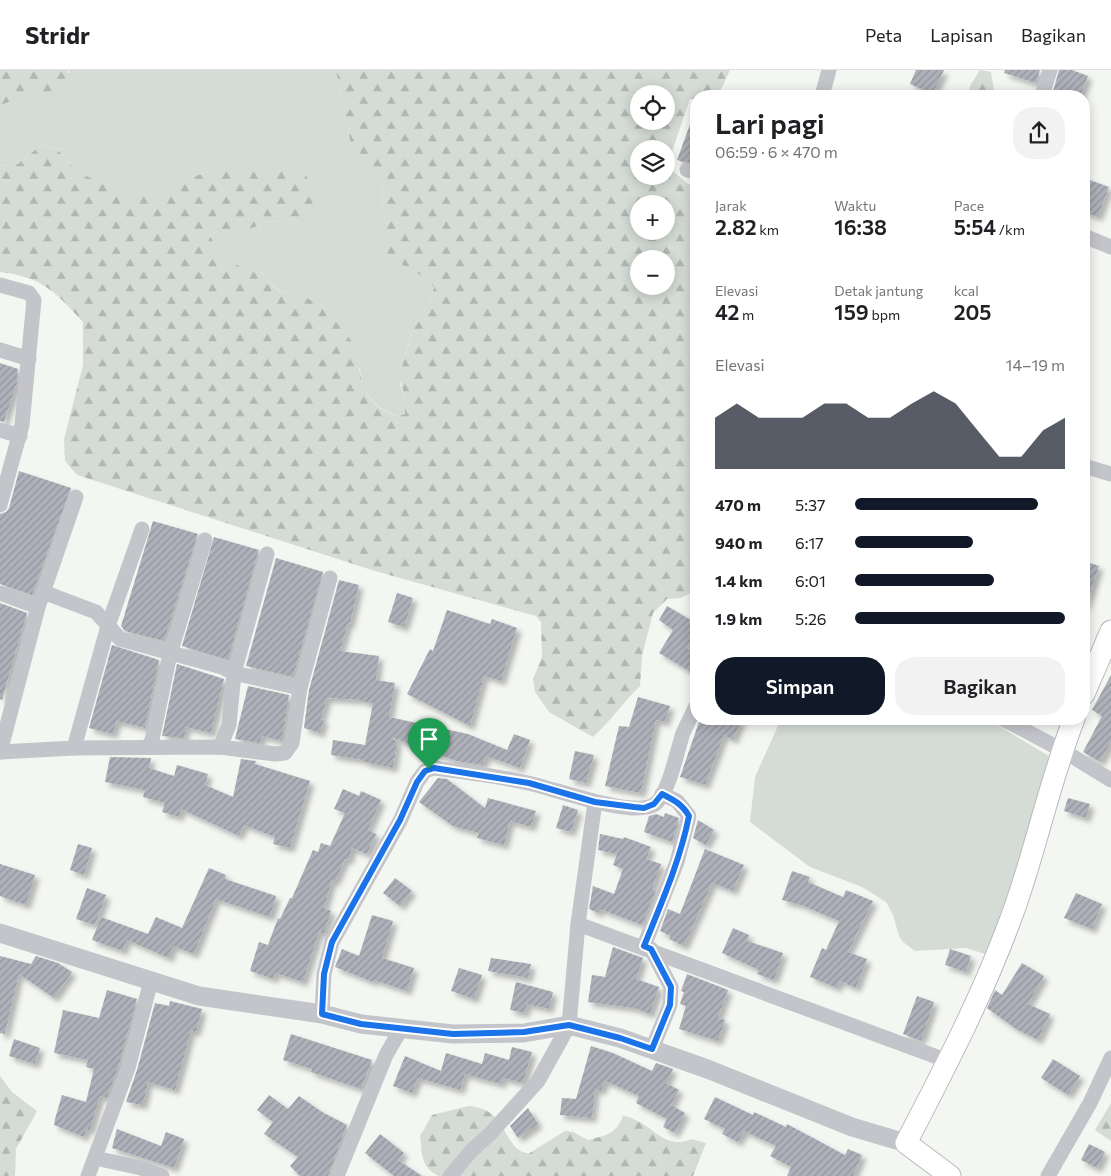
<!DOCTYPE html>
<html lang="id">
<meta charset="utf-8">
<style>
body{margin:0;font-family:Commissioner,sans-serif;background:#f2f2f2;color:#202124;height:100vh;display:flex;flex-direction:column;font-size:19px;white-space:nowrap}
*{box-sizing:border-box;margin:0}
p{font-size:16px;color:#757577}
.icon{flex:none;width:28px;height:28px;fill:none;stroke:currentColor;stroke-width:2;stroke-linecap:round;stroke-linejoin:round}
.map{position:relative;flex:1;overflow:hidden}
.side{position:absolute;left:690px;top:20px;width:400px;height:635px;display:flex;flex-direction:column;background:#fff;border-radius:20px;box-shadow:0 2px 12px #0003}
.side>*{flex:none}
.buttons{position:absolute;left:630px;top:15px;display:grid;gap:10px}
.buttons a{display:grid;place-items:center;width:45px;height:45px;border-radius:50%;background:#fff;box-shadow:0 2px 12px #0003;font-size:25px}
.pin{position:absolute;display:grid;place-items:center;width:42px;height:42px;color:#fff;margin:-51px -21px;border-radius:50% 50% 50% 0;rotate:-45deg;box-shadow:0 0 5px #0007}
.pin .icon{rotate:45deg}
.round{display:grid;place-items:center;flex:none;width:52px;height:52px;border-radius:20px;background:#f2f2f2}
.summary{display:flex;align-items:center;justify-content:space-between;height:85px;padding:0 25px}
h1{font-size:28px;font-weight:600;line-height:38px}
.figures{display:grid;grid-template-columns:repeat(3,1fr);gap:8px;height:85px;padding:5px 25px}
.figures div{display:grid;align-content:center}
.figures b{font-size:21px;font-weight:600}
.figures small{font-size:14px;font-weight:400}
.figures p{font-size:14px}
.chart{height:140px;padding:10px 25px}
.chart p{display:flex;justify-content:space-between}
.chart svg{width:100%;height:90px;margin-top:5px;fill:#111827;opacity:.7}
.button{display:flex;gap:10px;margin-top:auto;padding:10px 25px}
.button a{flex:1;height:58px;border-radius:20px;background:#111827;color:#fff;font-size:20px;font-weight:600;line-height:58px;text-align:center}
.button a+a{background:#f2f2f2;color:#202124}
ul{padding:0 25px;list-style:none;font-size:16px}
li{display:grid;grid-template-columns:80px 60px 1fr;align-items:center;height:38px}
li i{height:12px;border-radius:6px;background:#111827}
header{display:flex;align-items:center;gap:30px;box-sizing:border-box;height:70px;padding:0 25px;background:#fff;border-bottom:1px solid #e0e0e0}
header strong{font-size:24px}
nav{display:flex;gap:28px;margin-inline-start:auto;font-size:18px}
.map>svg:first-child{display:block}
.grass{fill:#d4dcd5}
.forest{fill:url(#forest-firs);fill-rule:evenodd}
.building{fill:url(#building-hatch);filter:url(#shadow)}
.lines{fill:none;stroke-linecap:round;stroke-linejoin:round}
.secondary-casing{stroke:#b8b9c0;stroke-width:23}
.minor{stroke:#c4c5ca;stroke-width:15}
.tertiary{stroke:#c4c5ca;stroke-width:19}
.secondary{stroke:#fff;stroke-width:21}
.route-casing{stroke:#fff;stroke-width:10}
.route{stroke:#1a73e8;stroke-width:6}
</style>
<header>
<strong>Stridr</strong>
<nav><a>Peta</a><a>Lapisan</a><a>Bagikan</a></nav>
</header>
<div class="map">
<svg width="1111" height="1106" viewBox="0 0 1111 1106">
<defs>
<pattern id="forest-firs" width="22" height="20" patternUnits="userSpaceOnUse" patternTransform="scale(1.25)"><rect width="22" height="20" fill="#d4dcd5"/><path d="M5 1l3.5 6h-7zM16 11l3.5 6h-7z" fill="#b0b6b2"/></pattern>
<pattern id="building-hatch" width="6" height="6" patternUnits="userSpaceOnUse" patternTransform="scale(1.25)"><rect width="6" height="6" fill="#aeb1b9"/><path d="M-1 1l2-2M0 6l6-6M5 7l2-2" fill="none" stroke="#91949c"/></pattern>
<filter id="shadow"><feDropShadow dx="4.5" dy="4.5" stdDeviation="2.5" flood-color="#0004"/></filter>
</defs>
<rect width="100%" height="100%" fill="#f4f6f2"/>
<!-- grass -->
<g class="grass">
<path d="M68 0H336L352 79 374 100 382 112 383 141 387 155V183C401 198 421 201 434 217L430 232 414 257 405 286 400 314 405 327V344L397 346C373 337 363 324 360 299L295 225C278 222 270 216 261 202L246 199 220 186 210 165 223 158H252L265 152 295 150 268 101 219 99 178 111 162 121 147 125 130 124 79 103 57 79 41 75 18 94 0 96V36L11 29 26 27 70 2Z"/>
<path d="M781 649H987L1054 689 995 873 985 884 966 878 915 881 903 872 899 866 893 845 886 832 862 817 810 797 750 752 755 707Z"/>
</g>
<!-- forest -->
<g class="forest">
<path d="M0 0H68L69 16C48 30 22 23 0 36Z"/>
<path d="M336 0H730L718 26H696V30L690 29 667 96 688 114 696 116V520L681 528 667 529 653 543 642 586 640 616C623 632 611 651 593 667L549 642 535 622 533 609 542 587 541 552 536 546 375 501 77 405 65 391 64 369 83 295V252C55 222 43 207 0 202V96L18 94 41 75 57 79 79 103 130 124 147 125 162 121 178 111 219 99 304 101C314 119 322 145 293 150 284 152 275 150 266 152 261 153 257 157 252 158 236 162 227 155 210 165L220 186 246 199 261 202C281 233 289 216 312 231 327 240 340 256 350 269 354 274 355 281 356 287 364 317 364 334 396 346L405 344V327L399 307 414 257 430 232 434 217C421 201 401 198 387 183V155L383 141 382 112 374 100 352 80ZM639 24H666V51H639ZM639 79H666V106H639ZM639 134H666V161H639ZM639 189H666V216H639Z"/>
<path d="M980 0 991 2 995 26H967L971 14Z"/>
<path d="M0 1006 12 1022 37 1041 16 1079 15 1106H0Z"/>
<path d="M1111 1033V1071L1095 1060Z"/>
<path d="M469 1036C510 1040 500 1076 528 1084L565 1061 573 1062 588 1070C604 1066 617 1064 623 1046 651 1050 663 1082 691 1069L706 1073 693 1106H439C420 1097 423 1085 420 1066L432 1045Z"/>
</g>
<!-- building -->
<g class="building">
<path d="M916 0H944L933 24 910 14Z"/>
<path d="M1005 0H1040L1036 13 1004 3Z"/>
<path d="M1059 0H1072L1088 6 1080 26 1052 25Z"/>
<path d="M695 41 696 92H683L677 90Z"/>
<path d="M1087 109 1109 117 1098 147 1084 142V118Z"/>
<path d="M0 293 18 299 17 312 4 352 0 351Z"/>
<path d="M19 401 71 418 32 525 0 514V444L6 442 9 438Z"/>
<path d="M153 451 198 464 164 571 125 561 121 556Z"/>
<path d="M214 467 259 480 228 590 182 576Z"/>
<path d="M276 488 323 502 293 607 246 596Z"/>
<path d="M1084 491 1099 496 1086 536H1084Z"/>
<path d="M339 510 359 515 350 554 348 553 340 581 379 586 376 610 395 613 389 647 468 664 507 680 514 664 530 670 520 698 486 686 483 695 456 691 391 667 397 672 393 698 364 692V690L331 685 333 670 365 675 373 633 363 632V630L327 628 321 649 324 650 320 663 304 658 309 620Z"/>
<path d="M397 523 413 528 404 557 388 552Z"/>
<path d="M0 533 27 543 2 630 0 629Z"/>
<path d="M667 536 696 553V562L687 578 696 583V589L689 601 659 583 673 560 659 550Z"/>
<path d="M447 540 490 554 492 549 517 558 501 611 484 606 470 656 407 624 430 579 433 581Z"/>
<path d="M112 575 159 590 145 658 117 651 113 664 89 658Z"/>
<path d="M177 594 224 609 211 663 186 657 184 668 162 666Z"/>
<path d="M1111 605V672L1100 692 1083 682 1102 646 1092 640Z"/>
<path d="M248 616 289 625 282 671 262 666 260 673 235 669Z"/>
<path d="M638 627 670 636 665 652 656 650 641 723 605 716 619 656 629 657Z"/>
<path d="M700 649H742L733 670 724 665 705 715 680 707Z"/>
<path d="M575 681 594 685 586 713 569 709Z"/>
<path d="M110 687 151 688 149 698 174 706 177 695 208 704 205 715 233 727 241 689 256 691 255 694 310 711 290 778 273 774 275 767 244 755 239 766 181 739 179 747 162 742 165 733 143 727 145 720 105 712Z"/>
<path d="M438 708 447 709 485 738 488 728 536 741 531 757 510 751 504 775 477 768 479 763 453 756 419 732Z"/>
<path d="M343 719 359 726 361 721 381 730 368 760 376 764 367 784 352 778 349 790 345 789 335 812 332 810 324 838 331 841 324 864 319 862 303 912 275 903 274 909 250 901 259 872 268 875 278 848 280 849 290 828H292L313 780 318 782 321 773 330 776 345 743 334 739Z"/>
<path d="M1068 728 1090 734 1086 748 1064 741Z"/>
<path d="M563 735 578 740 571 762 556 758Z"/>
<path d="M665 743 679 748 672 772 644 762 649 746 656 744 664 747Z"/>
<path d="M698 750 714 760 706 775 693 768Z"/>
<path d="M600 764 623 769 624 767 651 777 646 789 661 794 652 819 656 820 642 855 600 839 598 843 589 839 593 816 614 824 623 799 613 795 617 784 598 780Z"/>
<path d="M78 774 92 778 84 805 70 800Z"/>
<path d="M705 779 744 795 733 821 712 813 684 876 669 869 671 866 660 861 668 839 680 844Z"/>
<path d="M0 794 35 805 26 835 0 826Z"/>
<path d="M209 798 226 805 225 809 276 826 270 847 216 829 194 884 173 876 169 888 127 870 123 881 92 870 101 847 148 864 156 847 182 858Z"/>
<path d="M792 801 810 807 808 812 843 827 846 820 873 831 848 882 867 889 856 918 840 911 837 918 810 907 822 878 826 880 839 851 801 835 782 830Z"/>
<path d="M395 808 412 821 400 836 383 823Z"/>
<path d="M87 818 106 825 95 855 76 849Z"/>
<path d="M1076 823 1102 834 1092 859 1064 848Z"/>
<path d="M372 845 393 851 382 888 414 898 407 921 374 910 373 912 335 897 342 879 359 886Z"/>
<path d="M733 858 749 865 747 871 783 883 774 910 757 904 759 900 722 883Z"/>
<path d="M613 877 643 888 636 909 659 917 650 944 634 938 588 932 592 905 605 907Z"/>
<path d="M950 879 971 886 966 902 945 895Z"/>
<path d="M0 886 31 894 36 886 58 893 72 902 54 928 19 904 5 964 0 963Z"/>
<path d="M491 888 531 894 528 908 488 901Z"/>
<path d="M1022 893 1044 906 1028 934 1050 944 1038 970 1016 959 987 938 995 920 1002 925Z"/>
<path d="M459 898 482 905 474 929 451 921Z"/>
<path d="M687 904 728 920 718 948 725 950 718 971 679 959 686 936 680 934 684 922 681 921Z"/>
<path d="M516 912 553 922 549 939 527 934 525 943 510 940Z"/>
<path d="M107 920 137 929 119 995 107 1028 100 1026 90 1060 86 1059 84 1067 54 1055 55 1049 62 1025 86 1032 94 999 86 997 88 990 54 983 63 940 99 948Z"/>
<path d="M917 926 934 932 921 971 903 964Z"/>
<path d="M170 931 202 939 196 962 191 961 175 1020 148 1012 143 1035 126 1032 137 1000 155 933 169 936Z"/>
<path d="M291 964 372 990 361 1019 311 1002 312 999 283 990Z"/>
<path d="M14 969 40 978 35 994 9 986Z"/>
<path d="M591 976 613 983 652 1001 656 993 673 999 666 1013 679 1020 671 1035 685 1043 675 1063 663 1057 667 1049 636 1033 639 1026 605 1011 601 1021 595 1019 592 1048 560 1045 562 1028 576 1029Z"/>
<path d="M512 977 532 982 523 1013 503 1008 501 1014 465 1004 460 1020 418 1008 412 1023 393 1016 405 986 441 1001 446 983 482 994 485 983 509 990Z"/>
<path d="M1053 989 1080 1006 1068 1025 1041 1008Z"/>
<path d="M269 1025 288 1039 299 1026 322 1042 347 1055 328 1106H300L290 1096 298 1087 264 1064 273 1052 257 1040Z"/>
<path d="M715 1027 753 1045 754 1042 786 1057 787 1054 845 1085 848 1079 862 1085 853 1106H787L791 1097 770 1086 776 1076 744 1061 738 1072 722 1064 725 1059 704 1049Z"/>
<path d="M528 1038 538 1054 518 1068 510 1056Z"/>
<path d="M117 1059 161 1076 166 1062 184 1069 174 1098 112 1078Z"/>
<path d="M380 1064 404 1083 398 1090 422 1106H394L365 1083Z"/>
<path d="M1089 1074 1105 1082 1097 1098 1081 1090Z"/>
</g>
<g class="lines">
<defs>
<g id="secondary">
<path d="M1084 624 1111 561"/>
<path d="M950 1106 906 1073C946 996 986 919 1015 837 1037 775 1050 710 1074 649"/>
</g>
</defs>
<!-- secondary casing -->
<use href="#secondary" class="secondary-casing"/>
<!-- minor -->
<g class="minor">
<path d="M822 26 829 0"/>
<path d="M1042 26 1050 0"/>
<path d="M687 100 696 102"/>
<path d="M1084 166 1111 177"/>
<path d="M0 215 29 223 34 230 22 355 0 435"/>
<path d="M0 280 29 289"/>
<path d="M0 360 20 366"/>
<path d="M1084 396 1111 404"/>
<path d="M43 522 96 542 120 569 222 597 234 603 300 618"/>
<path d="M0 523 38 537"/>
<path d="M1003 649 1062 680 1111 710"/>
<path d="M148 677 152 670 170 584 205 470"/>
<path d="M220 677 229 655 234 603 267 484"/>
<path d="M74 678 220 677 275 684 285 683 292 673 300 618 330 508"/>
<path d="M0 682 74 678 108 556 142 459"/>
<path d="M0 682 38 537 76 427"/>
<path d="M578 854 948 991"/>
<path d="M644 876 677 792 689 746 677 731 662 724"/>
<path d="M651 879 671 917 670 935 652 979"/>
<path d="M322 944 324 904 332 872 400 751 417 712 425 701 434 698C465 702 498 706 528 713 553 718 635 749 655 734 669 723 677 681 683 663 687 654 692 645 696 636"/>
<path d="M95 1088 141 1098 162 1106"/>
<path d="M88 1106 128 998 151 911"/>
<path d="M337 1106 386 985 401 959"/>
<path d="M450 1106 472 1080 490 1064 538 1011 569 955 578 854 595 732"/>
<path d="M1048 1106 1090 1033 1111 988"/>
</g>
<!-- tertiary -->
<path class="tertiary" d="M0 863 199 926 322 944 361 954 453 964 524 963 569 955 620 968 710 1000 852 1057 906 1073"/>
<!-- secondary -->
<use href="#secondary" class="secondary"/>
</g>
<g class="lines">
<defs>
<path id="route" d="M434 698 529 713 595 732 634 737 644 738 654 734 662 724C674 730 682 734 689 746 680 791 661 834 644 876L651 879 671 917 670 935 652 979 620 968 569 955 524 962 453 964 361 954 322 944 324 904 332 872 400 750 417 712 425 701Z"/>
</defs>
<!-- route casing -->
<use href="#route" class="route-casing"/>
<!-- route -->
<use href="#route" class="route"/>
</g>
</svg>
<div class="buttons">
<a><svg class="icon" aria-label="locate" viewBox="0 0 24 24"><circle cx="12" cy="12" r="6"/><path d="M12 2v4M12 18v4M2 12h4M18 12h4"/></svg></a>
<a><svg class="icon" aria-label="layers" viewBox="0 0 24 24"><path d="M12 4l9 5-9 5-9-5zM3 14l9 5 9-5"/></svg></a>
<a>+</a>
<a>−</a>
</div>
<div class="pin" style="left:429px;top:699px;background:#1e9e55"><svg class="icon" aria-label="arrive" viewBox="0 0 24 24"><path d="M6 21V4h12l-3 4 3 4H6"/></svg></div>
<section class="side">
<div class="summary"><div><h1>Lari pagi</h1><p>06:59 · 6 × 470 m</p></div><a class="round"><svg class="icon" aria-label="share" viewBox="0 0 24 24"><path d="M12 15V3M7 8l5-5 5 5M5 13v7h14v-7"/></svg></a></div>
<div class="figures">
<div><p>Jarak</p><b>2.82<small> km</small></b></div>
<div><p>Waktu</p><b>16:38</b></div>
<div><p>Pace</p><b>5:54<small> /km</small></b></div>
</div>
<div class="figures">
<div><p>Elevasi</p><b>42<small> m</small></b></div>
<div><p>Detak jantung</p><b>159<small> bpm</small></b></div>
<div><p>kcal</p><b>205</b></div>
</div>
<div class="chart"><p><span>Elevasi</span>14–19 m</p>
<svg viewBox="0 0 160 44" preserveAspectRatio="none"><path d="M0 44V19L10 12L20 19L30 19L40 19L50 12L60 12L70 19L80 19L90 12L100 6L110 12L120 25L130 38L140 38L150 25L160 19V44z"/></svg>
</div>
<ul>
<li><b>470 m</b>5:37<i style="width:87%"></i></li>
<li><b>940 m</b>6:17<i style="width:56%"></i></li>
<li><b>1.4 km</b>6:01<i style="width:66%"></i></li>
<li><b>1.9 km</b>5:26<i style="width:100%"></i></li>
</ul>
<div class="button"><a>Simpan</a><a>Bagikan</a></div>
</section>
</div>
